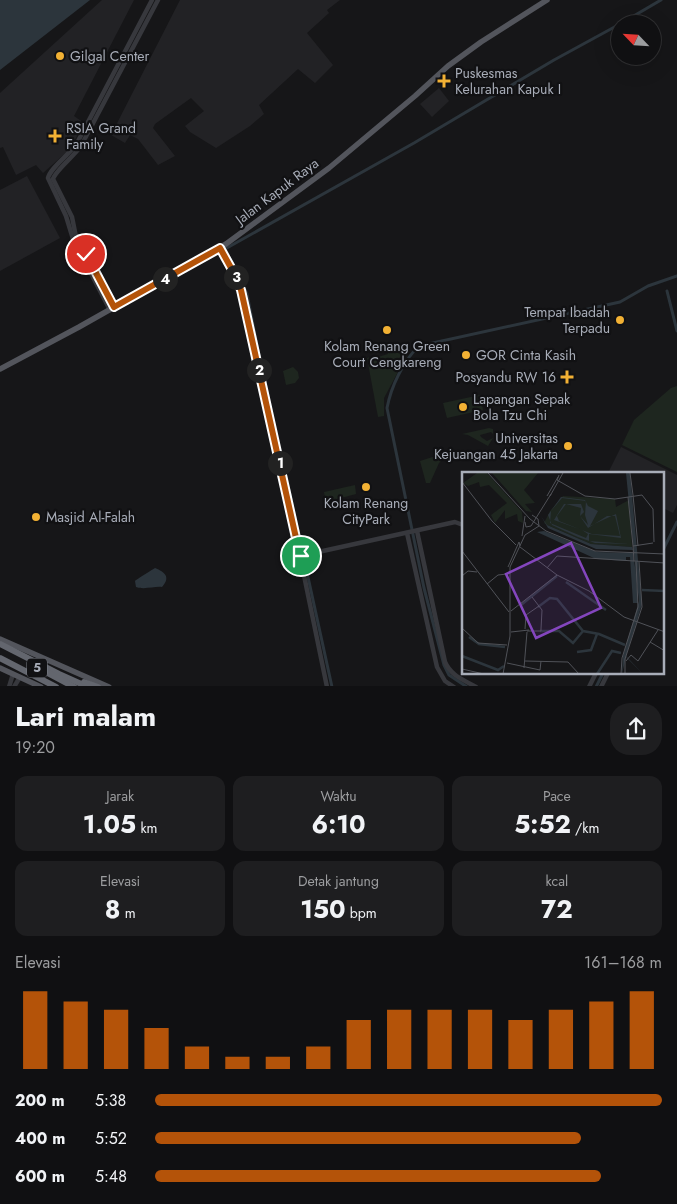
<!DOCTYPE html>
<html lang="id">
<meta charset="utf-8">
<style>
body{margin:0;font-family:Jost,sans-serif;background:#1e1e20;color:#f1f3f6;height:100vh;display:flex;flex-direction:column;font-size:19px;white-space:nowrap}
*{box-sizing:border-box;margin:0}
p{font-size:16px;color:#9c9d9f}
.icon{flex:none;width:28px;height:28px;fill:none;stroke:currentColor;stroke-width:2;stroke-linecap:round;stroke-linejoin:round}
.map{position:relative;height:686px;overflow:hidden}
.side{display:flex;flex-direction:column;background:#101012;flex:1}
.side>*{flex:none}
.needle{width:32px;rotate:295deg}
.buttons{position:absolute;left:611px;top:15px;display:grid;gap:10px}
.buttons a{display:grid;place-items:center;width:50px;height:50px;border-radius:50%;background:#101012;box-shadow:0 5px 20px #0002,0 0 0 1px #303032;font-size:25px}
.pin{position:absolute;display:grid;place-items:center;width:42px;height:42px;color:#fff;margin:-21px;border:2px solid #fff;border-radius:50%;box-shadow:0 1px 5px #0007}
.km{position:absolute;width:25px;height:25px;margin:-12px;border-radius:50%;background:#222;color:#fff;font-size:14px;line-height:25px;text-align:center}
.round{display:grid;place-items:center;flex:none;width:52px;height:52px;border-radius:20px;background:#1e1e20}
.summary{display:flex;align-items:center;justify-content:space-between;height:85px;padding:0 15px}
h1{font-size:28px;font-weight:700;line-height:38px}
.stats{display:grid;grid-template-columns:repeat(3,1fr);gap:8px;height:85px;padding:5px 15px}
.stats div{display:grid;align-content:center;border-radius:12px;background:#1e1e20;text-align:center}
.stats b{font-size:25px;font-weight:700}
.stats small{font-size:14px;font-weight:400}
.stats p{font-size:14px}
.chart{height:140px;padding:10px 15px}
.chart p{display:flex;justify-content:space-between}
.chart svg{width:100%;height:90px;margin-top:5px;stroke:#b45309;stroke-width:6}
ul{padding:0 15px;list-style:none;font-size:16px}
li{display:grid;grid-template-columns:80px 60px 1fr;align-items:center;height:38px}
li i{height:12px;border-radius:6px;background:#b45309}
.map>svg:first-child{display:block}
.built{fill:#222225}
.green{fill:#1e261f}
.water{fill:#2c353c}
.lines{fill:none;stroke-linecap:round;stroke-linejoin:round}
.canal{stroke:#2c353c;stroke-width:3}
.minor{stroke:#37383d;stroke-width:4.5}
.major{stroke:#53555c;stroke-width:5.5}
.highway{stroke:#63666e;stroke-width:6}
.route-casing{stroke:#fff;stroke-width:10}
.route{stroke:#b45309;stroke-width:6}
.poi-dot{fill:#f2b134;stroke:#111113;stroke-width:2}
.labels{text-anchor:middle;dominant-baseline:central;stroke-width:4.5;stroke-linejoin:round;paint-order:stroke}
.shield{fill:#111113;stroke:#7b7e86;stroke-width:1}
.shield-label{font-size:12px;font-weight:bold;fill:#a8adb8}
.poi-label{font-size:14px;fill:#a8adb8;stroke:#111113;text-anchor:start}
.street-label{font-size:14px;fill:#a8adb8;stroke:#111113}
.inset-river{fill:none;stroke:#2c353c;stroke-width:2.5}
.inset-road{fill:none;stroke:#505258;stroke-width:1}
.view{fill:#8446be;fill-opacity:0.15;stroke:#8446be;stroke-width:2.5}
.inset-edge{fill:none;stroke:#a8adb8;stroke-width:2.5}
</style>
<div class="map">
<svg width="677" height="687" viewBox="0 0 677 687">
<rect width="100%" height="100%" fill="#161618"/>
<!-- built -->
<g class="built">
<path d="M102 0H134L74 116 84 123 70 149 43 173 36 165 16 175 3 147 0 148V93Z"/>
<path d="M180 0H340L327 10 329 13 307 33 333 65 315 83 298 69 259 105 264 114 250 126 216 148 190 132 185 126 204 111 191 98 155 124 153 128 175 156 158 165 138 139 130 135 125 143 111 135Z"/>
<path d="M439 88 449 101 432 117 420 104Z"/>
<path d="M27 176 60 238 0 271V190Z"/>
<path d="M621 447 677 475V505L673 513 663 508V473H608Z"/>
</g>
<!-- green -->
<g class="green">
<path d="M403 348 402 351 407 355 384 398V416L378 417 367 358 376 355 378 357 388 354V351Z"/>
<path d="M293 367 298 372 299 378 295 383 286 385 283 371Z"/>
<path d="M677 386V472L622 445 634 420 671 388Z"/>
<path d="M480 395 483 410 447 418 443 403Z"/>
<path d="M489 428 493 429V434L491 432 480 435 481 437 487 441 493 438 488 446 468 435 462 434Z"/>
<path d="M445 453 446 456 439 463 430 483H426L420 461Z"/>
<path d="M355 485 356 494 326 502 324 492Z"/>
</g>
<!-- water -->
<g class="water">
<path d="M0 0H90L0 70Z"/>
<path d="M155 568C165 572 171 577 162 587 155 586 144 590 136 587L135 581C137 579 152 570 155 568Z"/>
</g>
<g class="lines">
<!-- canal -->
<g class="canal">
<path d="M620 24 661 0"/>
<path d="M667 291 677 331"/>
<path d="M264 381 247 294 225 249 414 143 554 60 620 24"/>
<path d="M289 490 332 687"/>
<path d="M663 550 677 522"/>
<path d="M467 687 449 675 444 665 424 588 387 408C391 387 403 361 419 346L620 302 648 286 677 276"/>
<path d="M596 687 603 673"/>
</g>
<!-- minor -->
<g class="minor">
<path d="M220 248 235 275 241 290 280 459 327 687"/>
<path d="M115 307 76 237 72 217 53 179C55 171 74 156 81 146L158 0"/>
<path d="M110 310 73 239 66 216 48 178C50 168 70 154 77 143L152 0"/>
<path d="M417 531 445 662C451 676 464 680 476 687"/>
<path d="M407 533 437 667 445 681 454 687"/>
<path d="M300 556 455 522 463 525"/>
<path d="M9 687 13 674"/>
<path d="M14 687 20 677"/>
<path d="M589 687 596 673"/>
<path d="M601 687 608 673"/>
</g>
<!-- major -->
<g class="major">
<path d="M0 369 79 327 226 244 329 168 415 96 448 66 481 42 547 0"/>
<path d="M0 639 109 687"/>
<path d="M0 668 41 687"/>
</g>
<!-- highway -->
<g class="highway">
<path d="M0 644 59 674 88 687"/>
<path d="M0 658 56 687"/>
<path d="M46 672 74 687"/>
<path d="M84 682 98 687"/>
</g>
</g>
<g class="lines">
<defs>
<path id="route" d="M86 254 114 307 220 248 235 275 241 290 300 556H301"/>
</defs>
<!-- route casing -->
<use href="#route" class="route-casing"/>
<!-- route -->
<use href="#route" class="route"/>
</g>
<!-- markers -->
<g class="poi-dot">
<circle cx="60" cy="56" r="5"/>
<path d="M441.5 73.5h5v5h5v5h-5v5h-5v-5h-5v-5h5z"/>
<path d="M52.5 128.5h5v5h5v5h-5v5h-5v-5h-5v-5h5z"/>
<circle cx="620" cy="320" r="5"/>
<circle cx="387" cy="330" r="5"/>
<circle cx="466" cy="355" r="5"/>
<path d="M564.5 369.5h5v5h5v5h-5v5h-5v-5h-5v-5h5z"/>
<circle cx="463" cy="407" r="5"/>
<circle cx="568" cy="446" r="5"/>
<circle cx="366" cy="487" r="5"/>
<circle cx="36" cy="517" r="5"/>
</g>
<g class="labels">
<!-- shield labels -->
<rect class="shield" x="27" y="658.5" width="20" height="19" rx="4"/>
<g class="shield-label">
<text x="37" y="668">5</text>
</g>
<!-- poi labels -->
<g class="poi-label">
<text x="70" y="56">Gilgal Center</text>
<text x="455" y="73">Puskesmas<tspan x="455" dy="16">Kelurahan Kapuk I</tspan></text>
<text x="66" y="128">RSIA Grand<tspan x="66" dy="16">Family</tspan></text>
<text x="610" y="312" text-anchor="end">Tempat Ibadah<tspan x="610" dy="16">Terpadu</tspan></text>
<text x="387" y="346" text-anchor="middle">Kolam Renang Green<tspan x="387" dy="16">Court Cengkareng</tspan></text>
<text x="476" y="355">GOR Cinta Kasih</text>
<text x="556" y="377" text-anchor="end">Posyandu RW 16</text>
<text x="473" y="399">Lapangan Sepak<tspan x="473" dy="16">Bola Tzu Chi</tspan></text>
<text x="558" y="438" text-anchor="end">Universitas<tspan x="558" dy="16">Kejuangan 45 Jakarta</tspan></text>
<text x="366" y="503" text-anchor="middle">Kolam Renang<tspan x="366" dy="16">CityPark</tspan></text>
<text x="46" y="517">Masjid Al-Falah</text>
</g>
<!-- street labels -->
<g class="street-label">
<text transform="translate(277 191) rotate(-37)">Jalan Kapuk Raya</text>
</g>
</g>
<!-- overview -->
<g transform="translate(462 472)">
<rect width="202" height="202" fill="#161618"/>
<path d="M15 1H25L60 40 61 51 56 49 55 42 43 47V38L33 51 29 43 45 31 27 13 18 15 17 10 6 14 1 11ZM30 1H76L62 18 73 31 63 32 70 40 64 39ZM101 24 153 27 154 35 167 28 170 75 129 72 85 53 82 51 88 39Z" fill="#1e261f"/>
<path d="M164 1H168L180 132 164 184 181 202 164 185 160 202 161 184 177 129 174 103 176 131H171L168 85H164V89L134 87 75 60 82 59 135 80 171 81 174 102ZM99 25 123 28 126 34 136 39 128 54 154 42 159 66 127 62V69L167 72 133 71 116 65 90 53 86 43ZM100 26 124 29 123 43 126 53 118 44 122 40 119 32H102L92 48 120 58 126 62 124 66 88 51 89 39ZM104 32 119 36 118 44 126 56 145 44H153L158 64 130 62 97 49 95 44ZM79 44 85 53 129 72 170 75 171 78 134 77 86 56Z" fill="#2c353c" fill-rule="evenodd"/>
<path class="inset-river" d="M104 110 144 138M180 118 203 119M59 133 95 104M76 135 88 126 95 127 121 159 137 162 163 173M78 159H97L111 171 121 159M7 165 17 172 43 175M115 180 129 178 135 162M0 184 36 198 42 194M135 202 150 179 159 181"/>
<path class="inset-road" d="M26 1 68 47 84 59 133 79 203 82M168 1 171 23M97 3 95 8 123 24 153 27 180 23 191 37 192 70M0 10 30 49 54 73M171 23 176 74M85 24 96 5M88 24 101 1M166 25 171 74M63 50 64 55 69 54 89 22M60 64 63 44M58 75 95 103 127 119 162 145 203 160M0 79 47 140M172 89 171 74 191 71M46 95 57 70 58 74M85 96 95 84 203 91M0 104 6 99 15 100M25 112 36 103 45 102M49 139 95 103M0 156 16 171 45 173M63 157 64 143 77 134M65 159H79V157L80 138 70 125M49 160 67 158M188 170 203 179M63 189 106 190 117 202M164 189 169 183 176 189 196 158M45 191 78 198 79 189M62 196 65 160M0 197 22 202M41 202 48 164V95L63 63 77 54 76 47 70 43M159 202 160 186 176 135 174 90M163 202V187L180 135 177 90"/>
<path class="view" d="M109 71 139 136 74 166 44 102Z"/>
<rect width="202" height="202" class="inset-edge"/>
</g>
</svg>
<div class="buttons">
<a><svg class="needle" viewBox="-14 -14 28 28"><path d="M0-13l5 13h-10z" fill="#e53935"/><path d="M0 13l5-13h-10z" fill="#9c9d9f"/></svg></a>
</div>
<div class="pin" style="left:301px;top:556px;background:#1e9e55"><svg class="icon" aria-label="arrive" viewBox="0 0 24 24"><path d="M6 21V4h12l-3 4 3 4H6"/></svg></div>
<div class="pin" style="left:86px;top:254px;background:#d93025"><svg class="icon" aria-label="check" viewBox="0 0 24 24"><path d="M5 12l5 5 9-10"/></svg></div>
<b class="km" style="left:280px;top:463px">1</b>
<b class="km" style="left:259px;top:370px">2</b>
<b class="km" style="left:236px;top:277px">3</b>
<b class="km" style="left:165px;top:279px">4</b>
</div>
<section class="side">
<div class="summary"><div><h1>Lari malam</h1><p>19:20</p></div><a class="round"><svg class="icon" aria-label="share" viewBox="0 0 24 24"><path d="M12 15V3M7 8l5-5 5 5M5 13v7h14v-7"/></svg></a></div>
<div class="stats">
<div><p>Jarak</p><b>1.05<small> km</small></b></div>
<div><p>Waktu</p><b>6:10</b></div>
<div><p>Pace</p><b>5:52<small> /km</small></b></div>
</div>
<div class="stats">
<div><p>Elevasi</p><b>8<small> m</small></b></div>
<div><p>Detak jantung</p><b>150<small> bpm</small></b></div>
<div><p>kcal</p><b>72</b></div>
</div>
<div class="chart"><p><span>Elevasi</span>161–168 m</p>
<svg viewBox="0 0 160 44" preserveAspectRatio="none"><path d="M5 44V6M15 44V11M25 44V15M35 44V24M45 44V33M55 44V38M65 44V38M75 44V33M85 44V20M95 44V15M105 44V15M115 44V15M125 44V20M135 44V15M145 44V11M155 44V6"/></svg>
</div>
<ul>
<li><b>200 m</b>5:38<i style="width:100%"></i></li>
<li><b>400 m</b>5:52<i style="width:84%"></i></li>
<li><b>600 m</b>5:48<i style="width:88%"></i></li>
</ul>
</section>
